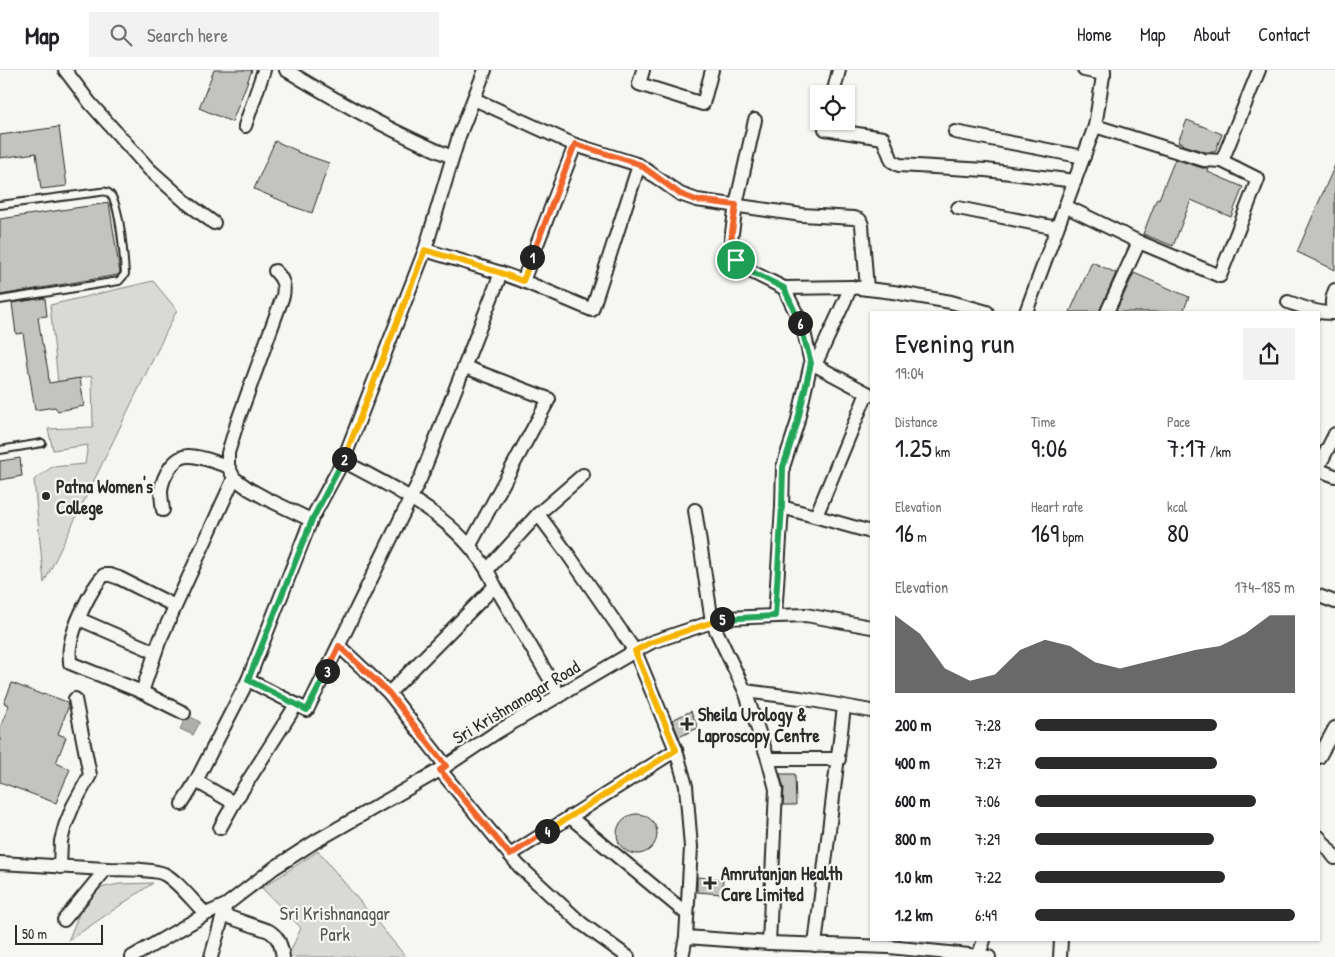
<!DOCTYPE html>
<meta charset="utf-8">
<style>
body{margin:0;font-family:"Patrick Hand",sans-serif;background:#f2f2f2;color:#202124;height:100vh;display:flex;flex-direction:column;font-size:19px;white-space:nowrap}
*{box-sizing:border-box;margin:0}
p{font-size:16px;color:#757577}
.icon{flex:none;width:28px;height:28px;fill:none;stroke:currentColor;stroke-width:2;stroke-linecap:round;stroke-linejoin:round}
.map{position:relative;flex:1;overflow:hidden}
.drawer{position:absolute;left:870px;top:241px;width:450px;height:630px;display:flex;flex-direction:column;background:#fff;border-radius:0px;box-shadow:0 1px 4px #0004}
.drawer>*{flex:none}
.tools{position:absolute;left:810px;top:15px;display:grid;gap:10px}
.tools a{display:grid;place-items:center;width:45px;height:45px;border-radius:0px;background:#fff;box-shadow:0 1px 4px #0004;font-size:25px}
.scale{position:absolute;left:15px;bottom:12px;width:88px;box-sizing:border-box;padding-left:5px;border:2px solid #2b2b2b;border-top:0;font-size:14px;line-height:18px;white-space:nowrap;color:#2b2b2b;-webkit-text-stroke:4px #f6f6f2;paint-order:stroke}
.pin{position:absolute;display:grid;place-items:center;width:42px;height:42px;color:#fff;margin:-21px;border:2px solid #fff;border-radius:50%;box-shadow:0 1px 5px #0007}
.km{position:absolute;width:25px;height:25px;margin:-12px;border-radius:50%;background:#222;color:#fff;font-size:14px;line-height:25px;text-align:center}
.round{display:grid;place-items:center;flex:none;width:52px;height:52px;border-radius:0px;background:#f2f2f2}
.overview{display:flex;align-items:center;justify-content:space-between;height:85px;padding:0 25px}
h1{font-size:28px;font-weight:600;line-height:38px}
.figures{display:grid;grid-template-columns:repeat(3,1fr);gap:8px;height:85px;padding:5px 25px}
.figures div{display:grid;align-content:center}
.figures b{font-size:25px;font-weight:600}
.figures small{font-size:14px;font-weight:400}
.figures p{font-size:14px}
.chart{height:140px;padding:10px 25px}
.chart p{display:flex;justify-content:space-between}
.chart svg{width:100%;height:90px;margin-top:5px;fill:#2b2b2b;opacity:.7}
ul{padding:0 25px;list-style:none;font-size:16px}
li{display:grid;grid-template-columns:80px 60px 1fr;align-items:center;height:38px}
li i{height:12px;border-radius:6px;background:#2b2b2b}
header{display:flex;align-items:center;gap:30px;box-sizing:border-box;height:70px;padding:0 25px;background:#fff;border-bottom:1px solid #e0e0e0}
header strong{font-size:24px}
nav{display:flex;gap:28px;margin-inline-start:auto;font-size:18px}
.search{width:350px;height:45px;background:#f2f2f2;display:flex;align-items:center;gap:12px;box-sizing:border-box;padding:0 18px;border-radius:0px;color:#757577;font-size:19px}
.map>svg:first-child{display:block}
.green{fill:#d9d9d5;stroke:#828280}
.water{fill:#aeaeab;stroke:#7a7a78}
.building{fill:#c3c3c0;stroke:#2b2b2b}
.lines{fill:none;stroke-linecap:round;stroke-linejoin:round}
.service-casing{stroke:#2b2b2b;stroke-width:10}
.minor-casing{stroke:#2b2b2b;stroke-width:16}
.service{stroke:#f6f6f2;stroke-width:6}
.minor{stroke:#f6f6f2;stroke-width:12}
.split-1-casing{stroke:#fff;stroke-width:10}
.split-2-casing{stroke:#fff;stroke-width:10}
.split-3-casing{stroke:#fff;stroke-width:10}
.split-4-casing{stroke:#fff;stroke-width:10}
.split-5-casing{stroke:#fff;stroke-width:10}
.split-6-casing{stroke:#fff;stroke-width:10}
.split-7-casing{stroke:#fff;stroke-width:10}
.split-1{stroke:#f0652b;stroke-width:6}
.split-2{stroke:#f5b400;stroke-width:6}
.split-3{stroke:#22a559;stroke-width:6}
.split-4{stroke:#f0652b;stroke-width:6}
.split-5{stroke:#f5b400;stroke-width:6}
.split-6{stroke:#22a559;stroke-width:6}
.split-7{stroke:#22a559;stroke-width:6}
.poi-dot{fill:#2b2b2b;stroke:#f6f6f2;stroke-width:2}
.labels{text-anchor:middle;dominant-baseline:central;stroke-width:4.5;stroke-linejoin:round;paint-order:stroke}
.poi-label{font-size:18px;font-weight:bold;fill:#2b2b2b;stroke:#f6f6f2;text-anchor:start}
.street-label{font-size:18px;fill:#2b2b2b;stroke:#f6f6f2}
.park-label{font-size:18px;fill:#565656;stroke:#f6f6f2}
</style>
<header>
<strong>Map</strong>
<div class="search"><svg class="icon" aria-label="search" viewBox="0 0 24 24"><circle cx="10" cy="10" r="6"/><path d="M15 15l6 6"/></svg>Search here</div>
<nav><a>Home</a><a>Map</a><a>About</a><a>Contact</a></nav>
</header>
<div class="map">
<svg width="1335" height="887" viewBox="0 0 1335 887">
<rect width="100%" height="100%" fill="#f6f6f2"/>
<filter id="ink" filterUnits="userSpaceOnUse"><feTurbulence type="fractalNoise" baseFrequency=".02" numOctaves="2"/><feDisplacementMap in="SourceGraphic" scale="10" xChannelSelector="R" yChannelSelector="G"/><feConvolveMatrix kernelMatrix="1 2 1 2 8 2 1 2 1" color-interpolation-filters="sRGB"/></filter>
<g filter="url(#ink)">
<!-- green -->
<g class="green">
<path d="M153 211 177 240 44 513 34 410 52 397 85 394 88 375 53 380 48 359 93 357 92 306 58 312 50 235Z"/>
<path d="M318 781 406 887H288L301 858 262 818Z"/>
<path d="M153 813 68 871 81 839 100 818 119 814Z"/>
</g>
<!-- water -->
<path class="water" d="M187 645 200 652 193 665 180 659Z"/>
<!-- building -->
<g class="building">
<path d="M214 0H252L232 52 199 38Z"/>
<path d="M1187 50 1222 64 1215 82H1205L1181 74 1182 73 1178 72Z"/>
<path d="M59 57 67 116 41 119 36 83 0 88V65Z"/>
<path d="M275 71 298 81 297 82 329 93 312 143 288 135 289 134 254 119Z"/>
<path d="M1175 89 1202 98H1209L1208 102 1243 117 1231 147 1191 130 1173 176 1143 164 1157 128 1159 129Z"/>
<path d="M1335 95V200L1297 182Z"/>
<path d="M109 133 119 197 120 202 118 205 0 225V149Z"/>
<path d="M1092 192 1116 203 1099 242H1070Z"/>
<path d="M1134 203 1189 227 1183 242H1119L1116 241Z"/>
<path d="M45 228 47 246 38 247 42 274H43L48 301 49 313 80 308 84 336 58 341 55 337 35 340 23 263 16 264 12 233Z"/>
<path d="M20 388 22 406 0 410V391Z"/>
<path d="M12 613 43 625V623L67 632 68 638 58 664 66 667 56 693 70 699 56 733 0 712V658L9 635 4 633Z"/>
<path d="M691 641 698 658 679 667 672 650Z"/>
<path d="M780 704H795L796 735H783L784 719Z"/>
<circle cx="637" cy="764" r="20"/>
<path d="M697 807 723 809 722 824 697 822Z"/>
</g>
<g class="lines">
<defs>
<g id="service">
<path d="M0 135 100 122C104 121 107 121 110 124 120 134 124 189 125 204L119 211 0 230"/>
<path d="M0 380 42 373"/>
</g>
<g id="minor">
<path d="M65 0 90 33 149 99 187 133 214 153"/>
<path d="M286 0C340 33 394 63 452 87"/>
<path d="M643 0 639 14 703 34 712 0"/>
<path d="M1084 0 1104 4"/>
<path d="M833 24 839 0"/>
<path d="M474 29 575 75 639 95 680 124 697 130 802 145 854 148 860 150 862 155 867 219"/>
<path d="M755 50 736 135 731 170 732 179 736 190 744 198 784 218 803 257 811 293 797 354 783 397 782 437 775 546"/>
<path d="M826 51 825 59 883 68 892 91 899 95 986 100 1075 111"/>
<path d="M245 56 264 0"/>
<path d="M1095 56 1204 90 1222 91"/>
<path d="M955 62 1084 87"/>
<path d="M1065 136 1139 172 1220 206 1258 109 1222 91 1259 0"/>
<path d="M958 138 1057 158"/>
<path d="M425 180 501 203 523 211 592 240 639 95"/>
<path d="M275 201C283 209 285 215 283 226L238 350 228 383V396L234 408 249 419 267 429 311 450"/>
<path d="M523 211 575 75"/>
<path d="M784 218 851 217 893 222 951 232 987 242"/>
<path d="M1335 220C1332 228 1330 235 1335 242"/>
<path d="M1288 232C1303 237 1318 244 1335 243"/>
<path d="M1026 242 1095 56 1104 0"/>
<path d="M1107 242 1139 172"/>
<path d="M811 293 871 325"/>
<path d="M815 295 851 217"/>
<path d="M465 297 549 329 470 475"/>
<path d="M343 391C401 422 467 452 495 516L560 626"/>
<path d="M1319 396 1335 364"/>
<path d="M1319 400 1335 406"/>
<path d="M782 437 871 462"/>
<path d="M163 440C162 433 161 427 161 420 163 406 174 386 189 386 202 386 216 393 228 396"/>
<path d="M695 440 712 552 745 621 768 689 776 719 769 873"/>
<path d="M538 444 567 483 635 581 676 680 686 716 691 777 686 867 682 887"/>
<path d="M816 446 867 323"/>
<path d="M488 499 538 444 583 405"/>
<path d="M1319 526 1335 532"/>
<path d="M175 536 119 508 110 505H104C90 520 73 556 70 577 69 582 70 588 70 593L142 622 184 643"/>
<path d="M79 549 155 582"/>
<path d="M339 576 389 623 446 696"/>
<path d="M248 610 307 640 421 407 501 203"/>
<path d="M745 621 800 628 871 641"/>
<path d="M142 622 159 572 234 408"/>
<path d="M389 623 495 516"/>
<path d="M1319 687 1335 658"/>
<path d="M768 689H839"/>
<path d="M440 700 519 796 581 853 628 887"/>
<path d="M196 711 234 733 296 635"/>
<path d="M182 734 196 711 248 610 311 450 343 391 425 180 459 66 485 0"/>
<path d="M570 747 687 844"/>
<path d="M220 758 234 733"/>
<path d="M1319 767 1335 788"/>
<path d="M510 785 676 680"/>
<path d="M0 793 106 799"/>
<path d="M60 797 61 771 65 756 73 736 90 705 75 629"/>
<path d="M223 845 269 861C279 867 281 875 283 887"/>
<path d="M64 850 106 799C121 800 150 798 164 804 178 811 194 833 206 844"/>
<path d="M686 867 769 873 889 877 989 887"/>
<path d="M815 875 844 637"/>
<path d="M132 887 206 844 226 835 274 798 316 771 440 700 497 662 635 581 652 572 724 548 806 545 871 557"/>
<path d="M211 887 225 838"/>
<path d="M978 887 984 870"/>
<path d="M1060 887 1061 870"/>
</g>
</defs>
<!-- service casing -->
<use href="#service" class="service-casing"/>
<!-- minor casing -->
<use href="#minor" class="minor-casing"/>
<!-- service -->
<use href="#service" class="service"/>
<!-- minor -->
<use href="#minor" class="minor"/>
</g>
</g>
<g class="lines" filter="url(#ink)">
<defs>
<path id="split-1" d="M532 187 575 74 639 94 680 124 696 130 736 135C734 154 727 173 736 190"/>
<path id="split-2" d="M344 389 425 180 501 203 523 211 532 187"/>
<path id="split-3" d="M327 601 307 640 248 610 312 450 344 389"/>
<path id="split-4" d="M327 601 339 576 389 623 446 696 440 700 510 785 547 761"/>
<path id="split-5" d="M547 761 676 680 635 581 652 572 722 549"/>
<path id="split-6" d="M722 549 775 546 782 436 783 397 797 354 811 293 800 253"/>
<path id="split-7" d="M736 190 744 198 784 218 800 253"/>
</defs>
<!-- split-1 casing -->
<use href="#split-1" class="split-1-casing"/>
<!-- split-2 casing -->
<use href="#split-2" class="split-2-casing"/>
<!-- split-3 casing -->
<use href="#split-3" class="split-3-casing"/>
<!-- split-4 casing -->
<use href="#split-4" class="split-4-casing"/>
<!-- split-5 casing -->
<use href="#split-5" class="split-5-casing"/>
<!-- split-6 casing -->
<use href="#split-6" class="split-6-casing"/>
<!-- split-7 casing -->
<use href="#split-7" class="split-7-casing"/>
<!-- split-1 -->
<use href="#split-1" class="split-1"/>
<!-- split-2 -->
<use href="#split-2" class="split-2"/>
<!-- split-3 -->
<use href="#split-3" class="split-3"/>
<!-- split-4 -->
<use href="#split-4" class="split-4"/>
<!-- split-5 -->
<use href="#split-5" class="split-5"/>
<!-- split-6 -->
<use href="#split-6" class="split-6"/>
<!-- split-7 -->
<use href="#split-7" class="split-7"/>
</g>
<!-- markers -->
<g class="poi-dot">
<circle cx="46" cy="426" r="5"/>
<path d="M684.5 646.5h5v5h5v5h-5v5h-5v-5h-5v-5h5z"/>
<path d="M707.5 805.5h5v5h5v5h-5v5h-5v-5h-5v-5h5z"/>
</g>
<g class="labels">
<!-- poi labels -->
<g class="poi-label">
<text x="56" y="416">Patna Women's<tspan x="56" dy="21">College</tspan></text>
<text x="698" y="644">Sheila Urology &amp;<tspan x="698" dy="21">Laproscopy Centre</tspan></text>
<text x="721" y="803">Amrutanjan Health<tspan x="721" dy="21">Care Limited</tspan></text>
</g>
<!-- street labels -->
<g class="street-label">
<text transform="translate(516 632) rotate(-31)">Sri Krishnanagar Road</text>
</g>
<!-- park labels -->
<g class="park-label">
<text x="335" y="843">Sri Krishnanagar<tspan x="335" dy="21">Park</tspan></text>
</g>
</g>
</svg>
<div class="tools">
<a><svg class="icon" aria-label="locate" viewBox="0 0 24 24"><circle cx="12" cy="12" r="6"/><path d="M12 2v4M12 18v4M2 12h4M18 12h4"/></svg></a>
</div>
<div class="scale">50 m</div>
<div class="pin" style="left:736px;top:190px;background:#1e9e55"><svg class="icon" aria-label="arrive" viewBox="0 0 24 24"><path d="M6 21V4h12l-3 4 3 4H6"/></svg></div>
<b class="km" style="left:532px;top:187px">1</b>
<b class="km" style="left:344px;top:389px">2</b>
<b class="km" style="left:327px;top:601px">3</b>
<b class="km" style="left:547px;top:761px">4</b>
<b class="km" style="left:722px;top:549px">5</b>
<b class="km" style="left:800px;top:253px">6</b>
<section class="drawer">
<div class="overview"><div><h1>Evening run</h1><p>19:04</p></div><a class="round"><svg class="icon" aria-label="share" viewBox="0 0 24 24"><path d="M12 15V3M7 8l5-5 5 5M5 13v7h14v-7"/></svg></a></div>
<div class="figures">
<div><p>Distance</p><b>1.25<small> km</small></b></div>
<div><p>Time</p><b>9:06</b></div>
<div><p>Pace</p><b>7:17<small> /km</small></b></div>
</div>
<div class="figures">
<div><p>Elevation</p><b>16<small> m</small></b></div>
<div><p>Heart rate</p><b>169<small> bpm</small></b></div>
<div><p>kcal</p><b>80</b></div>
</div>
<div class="chart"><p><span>Elevation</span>174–185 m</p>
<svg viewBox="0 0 160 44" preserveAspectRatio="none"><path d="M0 44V6L10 15L20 32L30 38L40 35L50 23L60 18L70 21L80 29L90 32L100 29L110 26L120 23L130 21L140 15L150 6L160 6V44z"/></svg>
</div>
<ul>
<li><b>200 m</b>7:28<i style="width:70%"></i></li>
<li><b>400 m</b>7:27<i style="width:70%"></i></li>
<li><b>600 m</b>7:06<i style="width:85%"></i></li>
<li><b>800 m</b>7:29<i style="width:69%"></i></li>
<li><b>1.0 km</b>7:22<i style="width:73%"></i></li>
<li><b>1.2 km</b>6:49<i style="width:100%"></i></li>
</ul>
</section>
</div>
